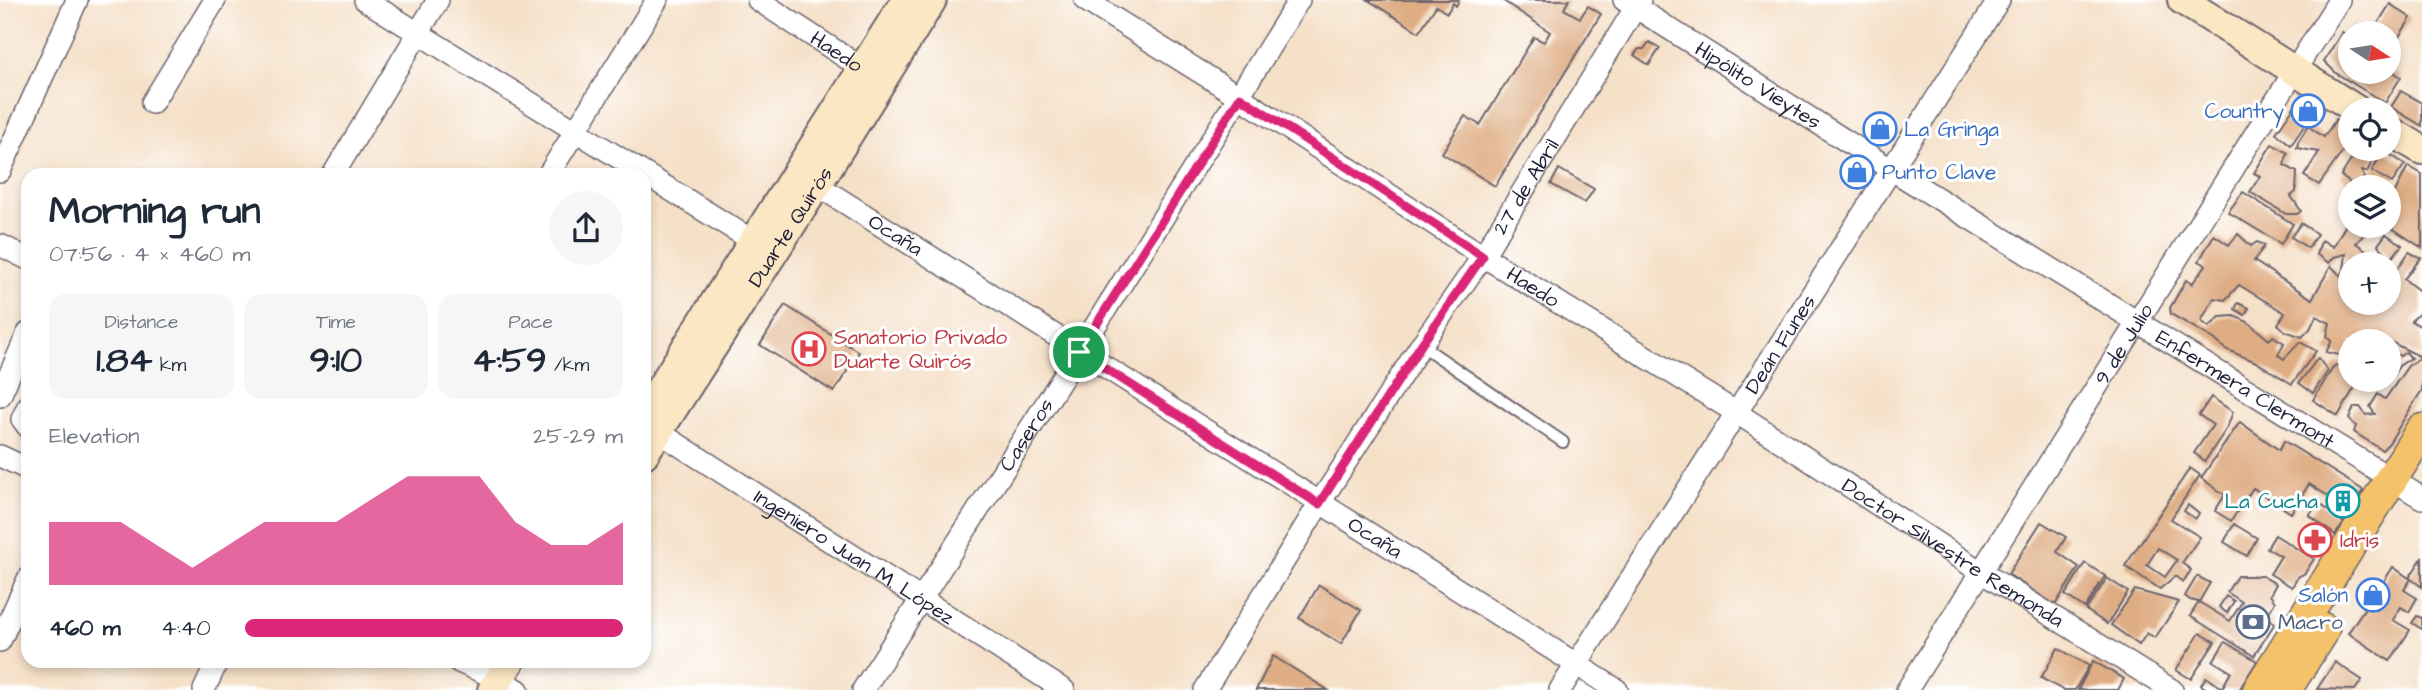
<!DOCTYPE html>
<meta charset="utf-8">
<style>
body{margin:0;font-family:"Architects Daughter",sans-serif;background:#f6f6f7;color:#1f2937;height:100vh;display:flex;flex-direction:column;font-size:26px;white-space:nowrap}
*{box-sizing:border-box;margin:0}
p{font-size:23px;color:#747a83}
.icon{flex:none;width:38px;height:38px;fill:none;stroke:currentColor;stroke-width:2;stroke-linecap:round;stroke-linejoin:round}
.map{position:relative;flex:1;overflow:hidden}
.sheet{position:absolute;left:21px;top:168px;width:630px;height:500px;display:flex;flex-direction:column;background:#fff;border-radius:21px;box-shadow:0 4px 10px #0003}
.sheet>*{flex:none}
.needle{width:46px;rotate:102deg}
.controls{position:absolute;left:2338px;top:21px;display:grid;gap:14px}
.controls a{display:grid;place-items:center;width:63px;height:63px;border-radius:50%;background:#fff;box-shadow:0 4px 10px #0003;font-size:35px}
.pin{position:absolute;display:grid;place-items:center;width:60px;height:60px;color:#fff;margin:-30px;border:4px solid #fff;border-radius:50%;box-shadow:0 2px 7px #0007}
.round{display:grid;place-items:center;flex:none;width:74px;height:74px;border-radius:37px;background:#f6f6f7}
.headline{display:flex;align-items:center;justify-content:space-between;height:119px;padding:0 28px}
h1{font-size:38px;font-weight:800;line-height:52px}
.stats{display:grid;grid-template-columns:repeat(3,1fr);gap:10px;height:119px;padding:7px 28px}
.stats div{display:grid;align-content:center;border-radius:18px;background:#f6f6f7;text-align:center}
.stats b{font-size:35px;font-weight:800}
.stats small{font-size:19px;font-weight:400}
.stats p{font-size:19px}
.chart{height:196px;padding:14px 28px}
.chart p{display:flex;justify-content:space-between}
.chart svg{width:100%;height:126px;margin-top:7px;fill:#db2777;opacity:.7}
ul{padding:0 28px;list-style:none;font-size:23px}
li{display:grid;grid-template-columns:112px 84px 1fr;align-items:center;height:52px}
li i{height:18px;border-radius:9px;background:#db2777}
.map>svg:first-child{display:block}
.building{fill:#dfad84;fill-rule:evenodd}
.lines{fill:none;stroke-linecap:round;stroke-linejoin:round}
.lane-casing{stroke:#6c646c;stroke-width:14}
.street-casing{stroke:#6c646c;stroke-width:24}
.secondary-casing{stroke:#6c646c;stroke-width:32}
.primary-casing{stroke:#6c646c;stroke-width:35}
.lane{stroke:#fff;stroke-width:10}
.street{stroke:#fff;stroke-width:21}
.secondary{stroke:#fbe7c3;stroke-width:28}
.primary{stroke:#f4c26a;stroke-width:32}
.route-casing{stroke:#fff;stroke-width:14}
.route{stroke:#db2777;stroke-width:9}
.labels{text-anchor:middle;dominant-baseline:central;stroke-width:6;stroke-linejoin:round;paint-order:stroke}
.street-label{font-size:21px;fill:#22223b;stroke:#fff}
.shop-label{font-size:21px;fill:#366cbe;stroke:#fff;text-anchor:end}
.health-label{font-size:21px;fill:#be3a42;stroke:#fff;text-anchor:start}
.culture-label{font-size:21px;fill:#0d838f;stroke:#fff;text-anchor:end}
.service-label{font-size:21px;fill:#4e5e75;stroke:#fff;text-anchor:start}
</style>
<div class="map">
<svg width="2422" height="690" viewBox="0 0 2422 690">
<rect width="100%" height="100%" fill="#fff"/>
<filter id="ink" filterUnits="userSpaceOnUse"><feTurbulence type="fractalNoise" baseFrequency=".0143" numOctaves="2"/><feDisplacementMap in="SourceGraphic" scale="14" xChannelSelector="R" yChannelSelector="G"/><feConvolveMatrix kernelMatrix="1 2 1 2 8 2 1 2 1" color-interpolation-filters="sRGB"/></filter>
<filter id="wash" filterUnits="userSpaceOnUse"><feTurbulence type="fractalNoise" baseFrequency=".00686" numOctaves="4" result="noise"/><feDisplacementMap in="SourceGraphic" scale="28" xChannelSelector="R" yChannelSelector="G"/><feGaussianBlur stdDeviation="1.57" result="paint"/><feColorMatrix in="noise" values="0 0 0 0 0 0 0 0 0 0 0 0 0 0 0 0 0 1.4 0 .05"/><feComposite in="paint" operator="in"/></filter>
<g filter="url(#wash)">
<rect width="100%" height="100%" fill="#f5e0c8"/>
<g id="blocks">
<!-- building -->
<g class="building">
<path d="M1368 0H1459L1456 6 1453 3 1447 13 1436 6 1419 32Z"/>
<path d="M1502 0H1569L1564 9 1580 18 1588 6 1601 14 1495 186 1442 153 1465 116 1480 125 1534 37 1544 42 1550 32Z"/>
<path d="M2390 4 2411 18 2389 52V33H2372Z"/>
<path d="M2342 32 2350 37V72H2389V69L2401 77 2385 103 2336 73 2324 61Z"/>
<path d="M1649 42 1660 48 1649 65 1634 55 1639 49H1644Z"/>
<path d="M2401 91 2422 103V126L2391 107Z"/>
<path d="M2314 101 2324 110 2315 121 2307 122 2291 145 2276 133 2296 104 2302 109Z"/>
<path d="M2336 119 2350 129V141L2319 185 2304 176 2319 152 2297 148 2298 142 2308 126 2324 137Z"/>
<path d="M2272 144 2288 153 2284 165 2297 172 2296 192 2291 196 2301 211 2297 214H2286L2250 192 2260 176 2254 173Z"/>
<path d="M2358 149H2372L2374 157 2367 172 2362 171 2364 177 2358 187H2349L2350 183 2341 176Z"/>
<path d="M2383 150 2405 164 2392 183 2372 171Z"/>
<path d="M2408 166 2422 174V248L2389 226V204Z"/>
<path d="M1559 169 1594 189 1585 203 1551 184Z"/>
<path d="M2243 192 2293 224 2281 244 2228 212Z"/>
<path d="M2350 211V226H2372L2356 243 2385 264H2350V303H2389V267L2395 272 2409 252 2421 258 2404 279 2422 293V311L2411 321 2422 327V390L2389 443 2382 450 2354 432 2356 426 2349 419 2354 407H2360L2366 415 2375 414 2370 407 2378 394 2385 399 2408 366 2421 357 2389 341H2350L2349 357 2326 352 2332 341 2327 336 2330 323 2316 316 2310 329 2302 337 2285 331 2278 324 2285 313 2239 285 2225 300 2214 298 2201 321 2209 327 2220 317 2234 316 2248 322 2269 340 2273 336 2284 343 2278 355 2284 359 2300 342 2316 351 2292 384 2256 362 2225 349 2214 339 2171 314 2170 308 2186 280 2192 284 2206 265 2199 261 2214 235 2229 245 2238 234 2251 246 2257 242 2265 245 2254 261 2312 299 2331 266 2341 276 2344 270 2346 254 2334 257 2329 263 2316 254 2322 240 2333 247 2348 221 2347 216Z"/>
<path d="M2301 223 2317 234 2308 248 2291 237Z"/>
<path d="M2386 234 2402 245 2391 259 2378 245Z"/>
<path d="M2238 303 2249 308 2245 315 2235 309Z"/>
<path d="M785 305 859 352 834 392 760 345Z"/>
<path d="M2406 352 2411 358 2399 366 2389 381V357L2395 353 2400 356Z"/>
<path d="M2318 358 2328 371 2313 393 2299 383Z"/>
<path d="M2346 362 2350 365V380H2359L2338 416 2313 400 2334 366Z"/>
<path d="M2211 397 2233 412 2227 428 2205 461 2194 453 2213 425 2199 415Z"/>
<path d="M2240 422 2279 450 2284 441 2363 490 2344 523 2328 504 2331 498 2309 484 2291 513 2253 488 2231 521 2215 511 2225 495 2201 478Z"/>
<path d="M2190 468 2200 475 2171 519 2200 537 2182 563 2191 570 2183 582 2175 576 2160 589 2125 566ZM2158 548 2177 560 2165 577 2147 565Z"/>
<path d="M2319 503 2344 523 2335 535 2309 515Z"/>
<path d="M2188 505 2199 514 2195 519 2184 511Z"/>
<path d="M2041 522 2066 537 2057 552 2079 567 2055 605 2008 574Z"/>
<path d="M2234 524 2257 538 2247 556 2224 542Z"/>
<path d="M2312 524 2331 538 2319 555 2300 541Z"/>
<path d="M2275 535 2314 559 2305 573 2298 577 2292 587 2270 574 2281 556 2267 548Z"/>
<path d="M2422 558V587L2411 579 2404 590 2417 598 2409 612 2401 607 2393 620 2410 630 2390 661 2348 633 2368 603 2376 609 2384 596 2377 592 2393 567 2409 578Z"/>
<path d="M2085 563 2105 576 2085 608 2065 595Z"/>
<path d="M2197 576 2210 583 2199 602 2190 600 2185 596Z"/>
<path d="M2237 576H2262L2276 584 2270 595 2275 602 2266 617 2275 623 2254 656 2190 616 2199 602 2230 621 2242 602 2227 592Z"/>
<path d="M2107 578 2128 592 2107 624 2086 610Z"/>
<path d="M1319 585 1361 610 1341 644 1299 618Z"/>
<path d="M2135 590 2179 602 2155 638 2147 633 2139 645 2111 625Z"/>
<path d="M2226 596 2234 601 2227 613 2219 607Z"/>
<path d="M2417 616 2422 618V629L2412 623Z"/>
<path d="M2200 633 2215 642 2191 679 2176 670Z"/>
<path d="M2225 642 2257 661 2239 690H2208L2201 685 2206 677 2222 688 2231 672 2213 661Z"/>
<path d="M2058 648 2089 666 2075 690H2063L2041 678Z"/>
<path d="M1273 656 1328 690H1256Z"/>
<path d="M2093 661 2124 679 2118 690H2078Z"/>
<path d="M2335 662 2362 680 2355 690 2317 689Z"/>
</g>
</g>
</g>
<g filter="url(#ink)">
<use href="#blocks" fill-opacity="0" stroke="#6c646c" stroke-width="2"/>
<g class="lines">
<defs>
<path id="lane" d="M1421 345 1563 442"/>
<g id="street">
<path d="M365 0 753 241"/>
<path id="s1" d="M758 0 874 76"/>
<path id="s2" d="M1085 0 1240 97 1483 256 1737 413 1981 572 2172 690"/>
<path id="s3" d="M1624 0 1892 170 2422 498"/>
<path d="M152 103 215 0"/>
<path d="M0 171 77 0"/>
<path d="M333 175 438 0"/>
<path d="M548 175 657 0"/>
<path id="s4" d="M817 185 1617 690"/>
<path d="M0 245 28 259"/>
<path d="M0 396 28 333"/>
<path d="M28 406 22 419 28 427"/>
<path id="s5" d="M646 424 1064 690"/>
<path d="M0 456 28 469"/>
<path d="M0 641 28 579"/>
<path d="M459 662 499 679 518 690"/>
<path d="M204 690 217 662"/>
<path id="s6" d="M863 690 1079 352 1299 0"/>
<path id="s7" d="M1205 690 1319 504 1421 345 1483 256 1640 0"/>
<path id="s8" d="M1560 690 1999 0"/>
<path id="s9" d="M1907 690 2339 0"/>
</g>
<g id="secondary">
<path d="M2182 0 2357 110"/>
<path d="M2389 130 2422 150"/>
<path d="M644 414 906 0"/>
<path id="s10" d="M644 454 817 185 932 0"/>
<path d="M492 690 510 662"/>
</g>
<g id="primary">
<path d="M2259 690 2422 430"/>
<path d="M2285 690 2323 629"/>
</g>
</defs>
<!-- lane casing -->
<use href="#lane" class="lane-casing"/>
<!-- street casing -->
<use href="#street" class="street-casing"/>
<!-- secondary casing -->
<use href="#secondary" class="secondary-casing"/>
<!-- primary casing -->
<use href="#primary" class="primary-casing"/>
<!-- lane -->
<use href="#lane" class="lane"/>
<!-- street -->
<use href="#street" class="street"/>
<!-- secondary -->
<use href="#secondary" class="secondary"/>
<!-- primary -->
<use href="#primary" class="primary"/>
</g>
</g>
<g class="lines" filter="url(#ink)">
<defs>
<path id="route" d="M1240 97 1483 256 1421 345 1319 504 1079 352Z"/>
</defs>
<!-- route casing -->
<use href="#route" class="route-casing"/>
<!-- route -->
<use href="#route" class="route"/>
</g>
<!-- icons -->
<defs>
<symbol id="shop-ring" viewBox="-11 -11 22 22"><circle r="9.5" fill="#fff" stroke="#3f7fe0" stroke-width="1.5"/><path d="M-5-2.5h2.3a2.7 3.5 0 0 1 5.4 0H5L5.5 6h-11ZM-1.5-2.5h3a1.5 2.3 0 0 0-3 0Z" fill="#3f7fe0"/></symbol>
<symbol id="hospital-ring" viewBox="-11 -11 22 22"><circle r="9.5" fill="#fff" stroke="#e0444e" stroke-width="1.5"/><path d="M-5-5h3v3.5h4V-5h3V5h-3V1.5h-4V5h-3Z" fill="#e0444e"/></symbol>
<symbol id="building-ring" viewBox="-11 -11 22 22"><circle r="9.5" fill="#fff" stroke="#0f9aa8" stroke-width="1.5"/><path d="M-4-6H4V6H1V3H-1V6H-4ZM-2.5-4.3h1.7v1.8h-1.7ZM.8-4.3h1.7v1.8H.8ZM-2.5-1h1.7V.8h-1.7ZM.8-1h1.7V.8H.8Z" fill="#0f9aa8"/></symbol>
<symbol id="pharmacy-ring" viewBox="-11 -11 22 22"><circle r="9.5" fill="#fff" stroke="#e0444e" stroke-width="1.5"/><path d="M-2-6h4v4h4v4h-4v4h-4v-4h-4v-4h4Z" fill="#e0444e"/></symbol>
<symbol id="bank-ring" viewBox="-11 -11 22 22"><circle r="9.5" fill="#fff" stroke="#5c6f8a" stroke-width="1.5"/><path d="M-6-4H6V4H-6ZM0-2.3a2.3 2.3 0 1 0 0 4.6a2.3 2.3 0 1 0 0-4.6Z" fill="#5c6f8a"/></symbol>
</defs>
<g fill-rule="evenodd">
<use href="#shop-ring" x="2289" y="92" width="38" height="38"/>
<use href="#shop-ring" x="1861" y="110" width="38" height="38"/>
<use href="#shop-ring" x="1838" y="153" width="38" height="38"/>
<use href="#hospital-ring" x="790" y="330" width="38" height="38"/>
<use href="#building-ring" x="2324" y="482" width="38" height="38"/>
<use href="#pharmacy-ring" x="2296" y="521" width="38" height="38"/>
<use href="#shop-ring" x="2354" y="576" width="38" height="38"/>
<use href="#bank-ring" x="2234" y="603" width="38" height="38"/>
</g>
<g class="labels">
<!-- street labels -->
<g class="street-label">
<text stroke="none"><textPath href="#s1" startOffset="94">Haedo</textPath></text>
<text stroke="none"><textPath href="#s3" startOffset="159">Hipólito Vieytes</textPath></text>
<text stroke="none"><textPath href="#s7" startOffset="597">27 de Abril</textPath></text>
<text stroke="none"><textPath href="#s10" startOffset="270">Duarte Quirós</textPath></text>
<text stroke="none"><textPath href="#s4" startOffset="93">Ocaña</textPath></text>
<text stroke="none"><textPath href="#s2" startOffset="532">Haedo</textPath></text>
<text stroke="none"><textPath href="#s8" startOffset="410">Deán Funes</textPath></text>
<text stroke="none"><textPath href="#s9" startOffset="408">9 de Julio</textPath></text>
<text stroke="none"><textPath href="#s3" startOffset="733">Enfermera Clermont</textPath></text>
<text stroke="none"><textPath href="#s6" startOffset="303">Caseros</textPath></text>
<text stroke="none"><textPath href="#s4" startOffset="660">Ocaña</textPath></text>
<text stroke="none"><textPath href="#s2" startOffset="1029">Doctor Silvestre Remonda</textPath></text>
<text stroke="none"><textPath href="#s5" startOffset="247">Ingeniero Juan M. López</textPath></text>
</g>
<!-- shop labels -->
<g class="shop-label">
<text x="2284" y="111">Country</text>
<text x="1904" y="129" text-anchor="start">La Gringa</text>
<text x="1882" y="172" text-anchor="start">Punto Clave</text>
<text x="2348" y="595">Salón</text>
</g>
<!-- health labels -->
<g class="health-label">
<text x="834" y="337">Sanatorio Privado<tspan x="834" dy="24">Duarte Quirós</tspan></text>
<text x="2340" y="540">Idris</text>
</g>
<!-- culture labels -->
<g class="culture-label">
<text x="2318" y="501">La Cucha</text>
</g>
<!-- service labels -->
<g class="service-label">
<text x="2278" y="622">Macro</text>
</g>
</g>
</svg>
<div class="controls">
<a><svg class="needle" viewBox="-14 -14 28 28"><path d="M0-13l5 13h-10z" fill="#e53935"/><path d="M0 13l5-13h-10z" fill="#747a83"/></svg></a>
<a><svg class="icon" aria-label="locate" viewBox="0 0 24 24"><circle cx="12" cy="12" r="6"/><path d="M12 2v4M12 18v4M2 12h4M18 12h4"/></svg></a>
<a><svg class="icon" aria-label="layers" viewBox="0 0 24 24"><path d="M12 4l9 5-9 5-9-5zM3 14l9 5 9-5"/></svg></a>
<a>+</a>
<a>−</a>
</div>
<div class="pin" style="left:1079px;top:352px;background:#1e9e55"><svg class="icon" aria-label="arrive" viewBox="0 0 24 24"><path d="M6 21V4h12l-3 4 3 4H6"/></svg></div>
<section class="sheet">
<div class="headline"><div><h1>Morning run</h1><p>07:56 · 4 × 460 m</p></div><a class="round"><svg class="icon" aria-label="share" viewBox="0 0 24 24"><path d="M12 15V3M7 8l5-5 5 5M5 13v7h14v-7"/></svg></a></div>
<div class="stats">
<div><p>Distance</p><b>1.84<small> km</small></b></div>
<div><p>Time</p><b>9:10</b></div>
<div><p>Pace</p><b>4:59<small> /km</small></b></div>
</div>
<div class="chart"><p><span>Elevation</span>25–29 m</p>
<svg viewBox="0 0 160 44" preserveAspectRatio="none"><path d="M0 44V22L10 22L20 22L30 30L40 38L50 30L60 22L70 22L80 22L90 14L100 6L110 6L120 6L130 22L140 30L150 30L160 22V44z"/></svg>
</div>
<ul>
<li><b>460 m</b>4:40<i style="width:100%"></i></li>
</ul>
</section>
</div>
